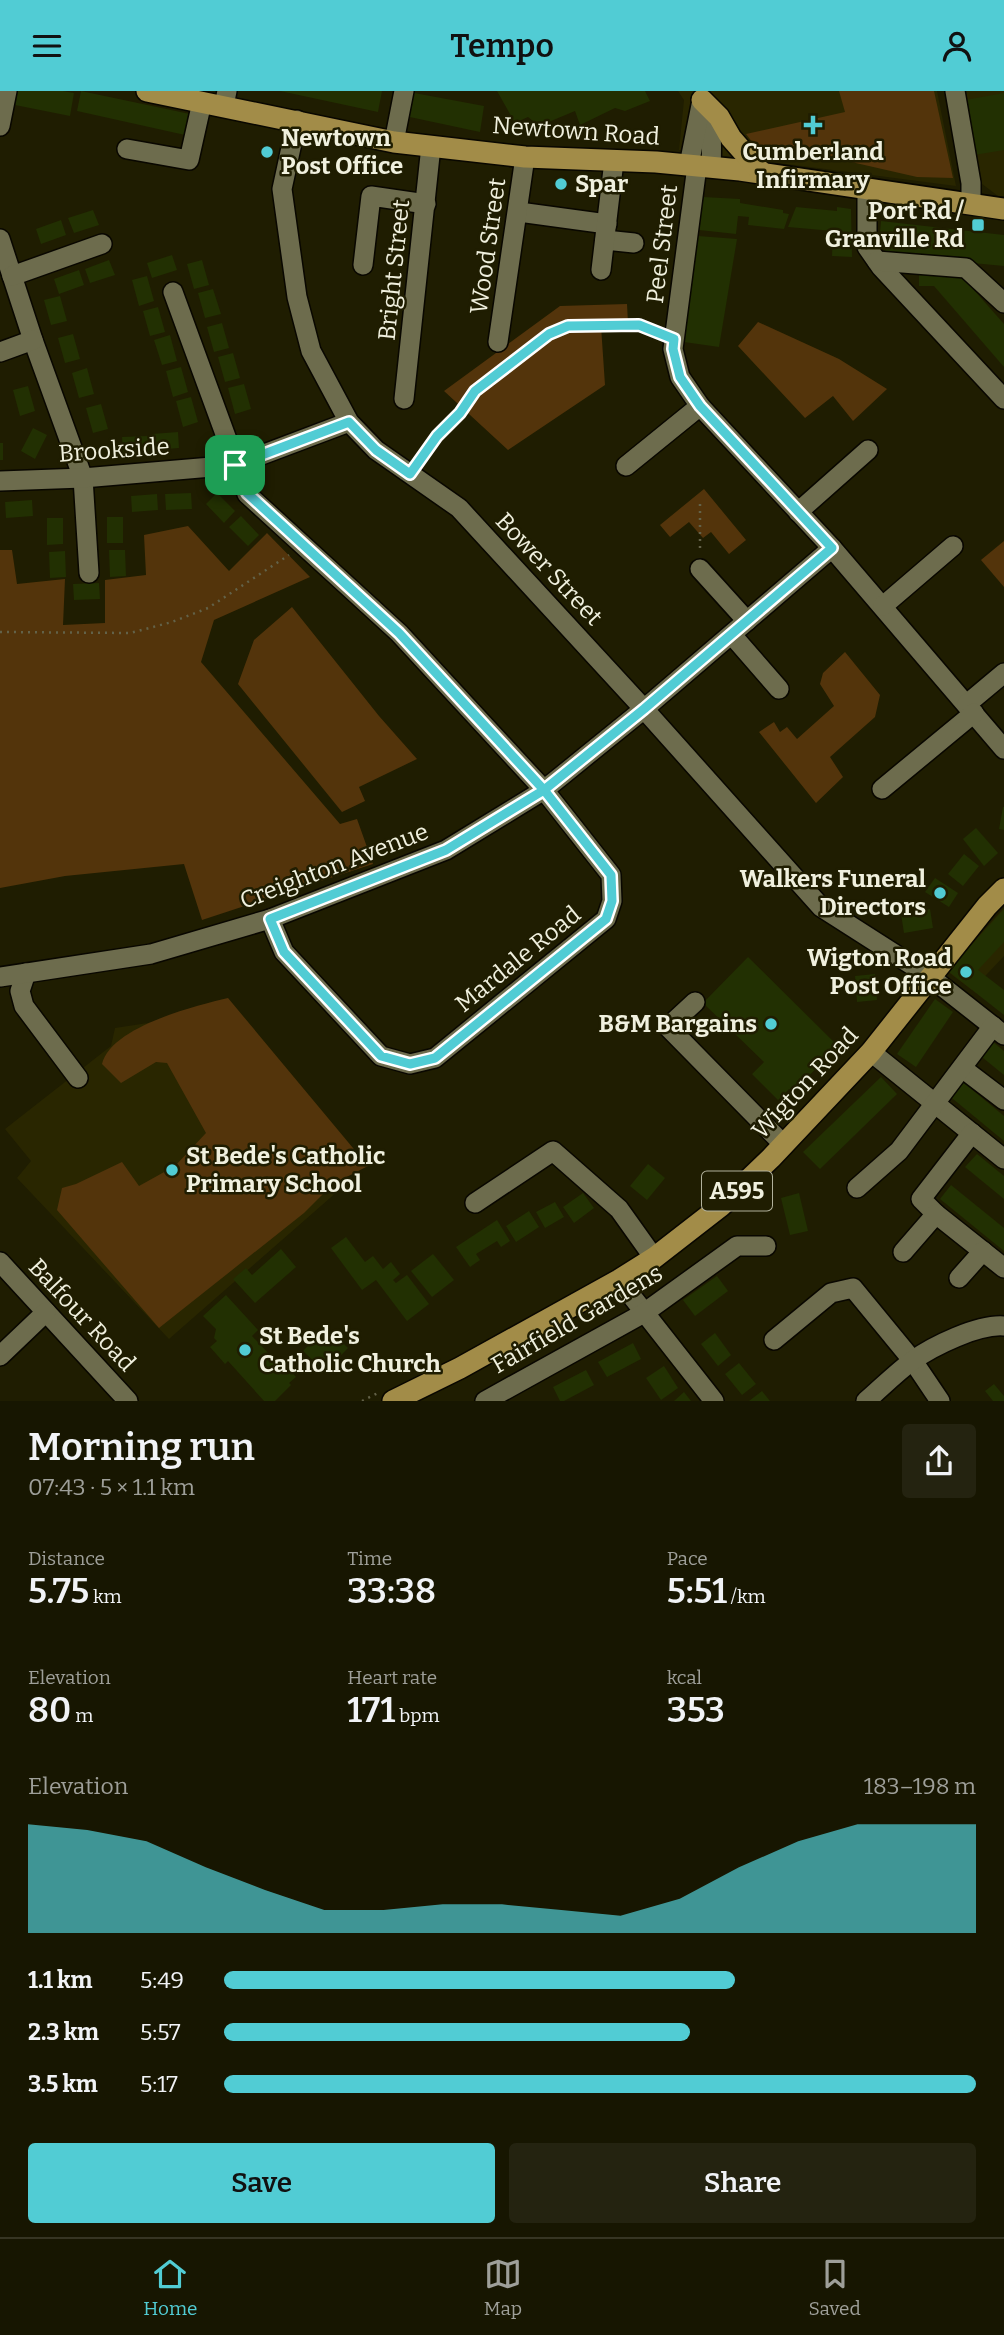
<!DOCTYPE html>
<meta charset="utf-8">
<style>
body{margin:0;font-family:Bitter,serif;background:#242310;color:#f1f3f6;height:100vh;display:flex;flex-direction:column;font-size:26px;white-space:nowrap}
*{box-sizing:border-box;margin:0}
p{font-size:23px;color:#9e9f99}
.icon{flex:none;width:38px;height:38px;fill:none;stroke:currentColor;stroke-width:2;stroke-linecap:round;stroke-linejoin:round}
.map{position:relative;height:1310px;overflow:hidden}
.drawer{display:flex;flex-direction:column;background:#171601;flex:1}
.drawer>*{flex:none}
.pin{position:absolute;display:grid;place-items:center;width:60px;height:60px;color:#fff;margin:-30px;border-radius:14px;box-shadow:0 4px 10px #0006}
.round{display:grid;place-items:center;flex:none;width:74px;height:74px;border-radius:7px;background:#242310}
.headline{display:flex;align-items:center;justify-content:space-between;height:119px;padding:0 28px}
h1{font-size:38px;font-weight:600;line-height:52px}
.figures{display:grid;grid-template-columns:repeat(3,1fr);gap:10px;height:119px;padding:7px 28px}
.figures div{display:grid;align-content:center}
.figures b{font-size:35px;font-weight:600}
.figures small{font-size:19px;font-weight:400}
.figures p{font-size:19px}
.chart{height:196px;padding:14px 28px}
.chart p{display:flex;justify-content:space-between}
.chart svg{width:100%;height:126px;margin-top:7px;fill:#51ccd4;opacity:.7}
.cta{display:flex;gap:14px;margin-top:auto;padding:14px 28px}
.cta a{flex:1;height:80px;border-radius:7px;background:#51ccd4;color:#111;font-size:28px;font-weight:600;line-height:80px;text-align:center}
.cta a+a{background:#242310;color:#f1f3f6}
ul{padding:0 28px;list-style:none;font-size:23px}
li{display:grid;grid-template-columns:112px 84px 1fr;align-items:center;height:52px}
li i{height:18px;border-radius:9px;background:#51ccd4}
header{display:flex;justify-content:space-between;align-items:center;height:91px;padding:0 28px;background:#51ccd4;color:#111;font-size:32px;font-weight:600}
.tab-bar{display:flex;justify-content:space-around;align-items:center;height:98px;border-top:2px solid #363523;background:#171601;font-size:19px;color:#9e9f99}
.tab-bar a{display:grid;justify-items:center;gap:4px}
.tab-bar .current{color:#51ccd4}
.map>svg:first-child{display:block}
.built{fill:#292600}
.green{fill:#53340b}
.building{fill:#223002}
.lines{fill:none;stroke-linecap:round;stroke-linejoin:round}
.minor-casing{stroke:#090700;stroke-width:22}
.major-casing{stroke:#090700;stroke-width:24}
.path{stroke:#636249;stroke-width:2.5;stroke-dasharray:2 5;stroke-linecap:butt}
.minor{stroke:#6d6c4d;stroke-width:19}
.major{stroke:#a28c48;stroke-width:21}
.route-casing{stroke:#fff;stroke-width:14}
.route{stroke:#51ccd4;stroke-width:9}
.poi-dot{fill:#51ccd4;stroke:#1f1d01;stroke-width:2.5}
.labels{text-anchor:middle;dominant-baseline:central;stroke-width:5;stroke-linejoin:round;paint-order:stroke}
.shield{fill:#1f1d01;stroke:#b1b19c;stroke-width:2}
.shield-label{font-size:23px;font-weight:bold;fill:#f0f0de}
.street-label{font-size:24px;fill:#f0f0de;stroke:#1f1d01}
.poi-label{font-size:24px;font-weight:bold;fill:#f0f0de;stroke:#1f1d01;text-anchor:start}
</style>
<header><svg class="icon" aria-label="menu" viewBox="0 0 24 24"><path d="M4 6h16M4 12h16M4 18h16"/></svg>Tempo<svg class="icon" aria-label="person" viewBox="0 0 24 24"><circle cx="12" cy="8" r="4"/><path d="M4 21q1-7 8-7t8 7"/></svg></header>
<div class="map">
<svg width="1004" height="1310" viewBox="0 0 1004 1310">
<rect width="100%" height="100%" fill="#1f1d01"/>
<!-- built -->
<g class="built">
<path d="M678 0H937L956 95 679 59 684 9Z"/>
<path d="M962 0H1004V105H998L977 89Z"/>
<path d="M1004 817V865L972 899 947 880Z"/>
<path d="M187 926 338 1100 169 1248 17 1087 31 1070 5 1038 111 955 115 937Z"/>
</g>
<!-- green -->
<g class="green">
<path d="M839 0H934L953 87 917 86 847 70 759 60 746 43 845 21Z"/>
<path d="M627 213 628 232 601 235 605 294 508 359 444 300 560 215Z"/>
<path d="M758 231 839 268 887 298 853 330 833 305 805 327 738 255Z"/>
<path d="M704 398 746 449 729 463 711 441 703 447 689 431 670 446 660 434Z"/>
<path d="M188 435 229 480 267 442 310 486 214 529 201 571 340 733 357 728 373 773 202 829 184 773 65 785 0 797V459H12L17 493 65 488 63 534 105 532V489L146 484 144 444Z"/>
<path d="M1004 450V496L981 469Z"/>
<path d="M292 516 379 625 417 668 359 696 365 710 342 721 238 593 254 549Z"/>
<path d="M845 561 880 604 875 626 830 666 843 686 816 712 759 641 774 631 780 641 787 636 797 648 834 615 820 593 823 582Z"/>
<path d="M228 907 368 1075 333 1093 304 1122 159 1237 57 1119 62 1097 76 1093 122 1071 139 1095 175 1075 206 1042 167 972 156 971 121 992 102 973C111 936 194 915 228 907Z"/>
</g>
<!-- building -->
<g class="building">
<path d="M18 0H63L74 2 70 25 15 14Z"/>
<path d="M81 0 190 23 185 44 77 20Z"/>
<path d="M280 0H382L378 21Z"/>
<path d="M497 0H645L650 10 625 20 615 17 580 34 575 20 539 35 528 26 515 32Z"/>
<path d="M409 1 484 15 480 41 405 25Z"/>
<path d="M1004 2V59L974 64 965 9Z"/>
<path d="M703 106 740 108V112L783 119V122L789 123 784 138 748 134 749 126 738 125 736 143 699 139Z"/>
<path d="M796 116 837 120V116L851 118 852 166 832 165 833 140 788 136Z"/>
<path d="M93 119 99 134 74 142 68 127Z"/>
<path d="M61 129 66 144 41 153 36 138Z"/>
<path d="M881 130 1004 144V175L889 164 879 153Z"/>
<path d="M698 145 737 148 719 256 684 251Z"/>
<path d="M172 164 177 179 152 187 147 172Z"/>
<path d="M109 169 115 184 90 192 85 178Z"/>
<path d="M202 169 209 194 194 198 187 173Z"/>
<path d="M79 179 84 194 59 203 54 188Z"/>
<path d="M919 179 958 181 1004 233V276L934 195H919Z"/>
<path d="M147 185 154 210 139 215 132 189Z"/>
<path d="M213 198 221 223 205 227 198 202Z"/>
<path d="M60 205 67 230 51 234 44 209Z"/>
<path d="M158 216 165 241 150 245 143 220Z"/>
<path d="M222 232 229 257 214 261 207 236Z"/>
<path d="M73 243 80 268 65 272 58 247Z"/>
<path d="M170 244 177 270 162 274 154 249Z"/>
<path d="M233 262 240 287 225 291 218 266Z"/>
<path d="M181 276 188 301 173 306 166 280Z"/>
<path d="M87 277 94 303 79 307 72 282Z"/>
<path d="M244 293 251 318 235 323 228 297Z"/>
<path d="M28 295 35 320 20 325 13 299Z"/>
<path d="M191 306 198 331 183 336 176 310Z"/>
<path d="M101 313 108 338 93 342 86 317Z"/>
<path d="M33 337 47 344 35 368 21 360Z"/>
<path d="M178 341 179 357 153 359 152 343Z"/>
<path d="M148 345 149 361 123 362 122 346Z"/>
<rect x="0" y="352" width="3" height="17"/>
<path d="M191 402 192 418 166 419 165 403Z"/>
<path d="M217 402 235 420 224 432 206 413Z"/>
<path d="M157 403 158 419 132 421 131 405Z"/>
<path d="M32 409 33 425 6 427 5 411Z"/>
<path d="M241 425 259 444 248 455 229 436Z"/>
<rect x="107" y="426" width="16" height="26"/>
<path d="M47 427H63V453L47 454Z"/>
<path d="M109 459H125L126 485 110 486Z"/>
<path d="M65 460 66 486 50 487 49 461Z"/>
<path d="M99 492 100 508 74 509 73 493Z"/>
<path d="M1003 716H1004V739L999 738Z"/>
<path d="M976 737 998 762 984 775 963 748Z"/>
<path d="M964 763 979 775 963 795 948 783Z"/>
<path d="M935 787 958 802 949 816 925 801Z"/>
<path d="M930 818 933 837 904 842 901 823Z"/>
<path d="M1004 818V851L978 879 1004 899V924L948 880Z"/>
<path d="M748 866 838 955 793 1001 789 998 778 1009 752 983 764 971 703 912Z"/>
<path d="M875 883 877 909 857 911 855 885Z"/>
<path d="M935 908 953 921 916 976 897 963Z"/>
<path d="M988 947 1004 960V984L977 962Z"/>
<path d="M881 986 897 1003 820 1078 803 1061Z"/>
<path d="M958 987 1004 1025V1050L947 1003Z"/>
<path d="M977 1063 1004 1085V1108L965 1076Z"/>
<path d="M648 1073 665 1087 647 1109 630 1095Z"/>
<path d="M951 1094 1004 1137V1160L940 1108Z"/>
<path d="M583 1102 594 1117 574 1132 563 1116Z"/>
<path d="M799 1102 808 1140 790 1144 781 1107Z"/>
<path d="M555 1111 564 1126 545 1137 536 1121Z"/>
<path d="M529 1120 539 1136 516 1151 506 1135Z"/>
<path d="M497 1129 510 1150 501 1156 497 1150 476 1163 480 1169 470 1176 456 1156Z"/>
<path d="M346 1146 365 1171 373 1165 383 1178 391 1171 400 1183 393 1189 396 1192 407 1184 429 1213 407 1230 376 1189 362 1199 331 1157Z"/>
<path d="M281 1158 296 1176 255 1212 233 1188 246 1177 252 1184Z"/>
<path d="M433 1163 454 1189 432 1206 411 1180Z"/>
<path d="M717 1185 728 1200 695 1225 683 1209Z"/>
<path d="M226 1204 258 1239 252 1245 287 1282 290 1279 296 1286 289 1292 291 1294 275 1310H264L228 1270 225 1273 210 1256 217 1250 214 1247 216 1238 203 1225Z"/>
<path d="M326 1236 348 1257 325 1281 303 1260Z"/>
<path d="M715 1242 731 1264 718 1275 701 1253Z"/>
<path d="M633 1252 641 1268 607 1286 598 1271Z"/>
<path d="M739 1272 756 1293 742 1304 725 1283Z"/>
<path d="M664 1275 678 1297 661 1309 646 1287Z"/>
<path d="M586 1279 594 1294 564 1310H560L553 1296Z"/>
<path d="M994 1293 1004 1305V1310H993L985 1300Z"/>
<path d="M762 1300 770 1310H749Z"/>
<path d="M684 1301 691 1310H674Z"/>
</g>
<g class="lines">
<defs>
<g id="minor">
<path d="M955 0 971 92V113"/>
<path d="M702 9C713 31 712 52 711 76"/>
<path d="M224 15 227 0"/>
<path d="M297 29 282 98 297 206 311 260 349 331 376 359 459 417 644 618 821 816 929 885 1004 944"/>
<path d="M0 35 7 0"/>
<path d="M394 51 404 0"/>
<path d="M127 58 189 69 202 11"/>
<path d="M689 74 701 14"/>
<path d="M697 75 673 258 680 286 700 315 832 457 1004 658"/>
<path d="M867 97V156L881 176 1004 308"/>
<path d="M519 121 607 133"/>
<path d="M0 148 33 249 83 387 89 482"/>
<path d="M605 149 634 152"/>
<path d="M877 170 966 177 1004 212"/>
<path d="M363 174 371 105 426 113"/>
<path d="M601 179 614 70"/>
<path d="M12 185 102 153"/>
<path d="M173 201 247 403 399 542 544 699 611 784 612 810 606 828 435 967 410 973 381 965 284 861 270 828"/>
<path d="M498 251 525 66"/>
<path d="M0 261 33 249"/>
<path d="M404 308 431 55"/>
<path d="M626 375 700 315"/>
<path d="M0 390 83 387 235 374 349 331"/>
<path d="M798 421 868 359"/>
<path d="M700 478 747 530"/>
<path d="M883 515 953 455"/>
<path d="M732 544 779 598"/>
<path d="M967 613 1004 582"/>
<path d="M882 698 974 622"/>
<path d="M26 882 20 900 24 915 78 987"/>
<path d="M0 886 151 863 270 828 446 759 544 699 644 618 832 457"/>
<path d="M695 911 668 936 784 1054"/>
<path d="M871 961 1004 1068"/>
<path d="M962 977 1004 1009"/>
<path d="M972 1042 921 1108 936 1123 1004 1177"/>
<path d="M857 1097 899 1060 993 935"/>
<path d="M475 1112 553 1060 619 1118 654 1167"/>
<path d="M903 1161 936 1123"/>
<path d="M0 1171 128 1310"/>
<path d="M959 1187 983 1160"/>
<path d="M619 1189 714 1310"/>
<path d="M774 1249 831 1202 853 1197 913 1270 940 1310"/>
<path d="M0 1265 46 1221"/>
<path d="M485 1310 644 1222 737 1155H766"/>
<path d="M866 1310C881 1297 896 1282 912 1270 933 1255 978 1233 1004 1235"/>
</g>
<g id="major">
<path d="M147 0 394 51 525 66 656 71 740 79 1004 118"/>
<path d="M702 9 719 26 731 47 762 82"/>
<path d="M393 1310 460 1277 619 1189 654 1167 721 1115 771 1067 871 961 987 815 1004 798"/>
</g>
</defs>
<!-- minor casing -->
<use href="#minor" class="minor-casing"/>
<!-- major casing -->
<use href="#major" class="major-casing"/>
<!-- path -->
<g class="path">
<path d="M420 369 475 300 549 243 568 235 639 234 659 242"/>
<path d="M700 413V461"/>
<path d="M0 541 130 542 172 531 208 517 289 464"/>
<path d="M362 1310 378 1302"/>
</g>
<!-- minor -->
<use href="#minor" class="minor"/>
<!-- major -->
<use href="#major" class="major"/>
</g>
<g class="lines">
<defs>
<path id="route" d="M235 374 247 402 399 542 544 699 446 759 270 828 284 861 381 965 410 973 435 967 606 828 612 810 611 784 544 699 644 618 832 457 700 315 680 286 673 258 674 248 639 234 568 235 549 243 475 300 460 322 437 345 410 383 376 359 349 331 235 374"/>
</defs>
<!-- route casing -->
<use href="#route" class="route-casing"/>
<!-- route -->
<use href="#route" class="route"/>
</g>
<!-- markers -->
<g class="poi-dot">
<path d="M809.5 23.5h7v7h7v7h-7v7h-7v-7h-7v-7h7z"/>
<circle cx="267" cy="61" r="7"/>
<circle cx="561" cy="93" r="7"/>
<rect x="971" y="127" width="14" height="14" rx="3.5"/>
<circle cx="940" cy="802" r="7"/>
<circle cx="966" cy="881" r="7"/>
<circle cx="771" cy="933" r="7"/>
<circle cx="172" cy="1079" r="7"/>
<circle cx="245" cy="1259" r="7"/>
</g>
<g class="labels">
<!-- shield labels -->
<rect class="shield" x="702" y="1080.5" width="70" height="39" rx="5"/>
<g class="shield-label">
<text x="737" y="1100">A595</text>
</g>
<!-- street labels -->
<g class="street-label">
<text transform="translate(576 40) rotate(4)">Newtown Road</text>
<text transform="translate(662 153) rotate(-83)">Peel Street</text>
<text transform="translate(488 155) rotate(-82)">Wood Street</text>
<text transform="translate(394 179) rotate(-84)">Bright Street</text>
<text transform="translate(114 359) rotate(-4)">Brookside</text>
<text transform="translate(549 478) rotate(47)">Bower Street</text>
<text transform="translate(334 775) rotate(-21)">Creighton Avenue</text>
<text transform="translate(518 868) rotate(-39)">Mardale Road</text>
<text transform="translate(805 992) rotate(-47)">Wigton Road</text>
<text transform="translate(82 1224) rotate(47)">Balfour Road</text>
<text transform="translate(577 1228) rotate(-30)">Fairfield Gardens</text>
</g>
<!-- poi labels -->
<g class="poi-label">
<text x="281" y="47">Newtown<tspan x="281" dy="28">Post Office</tspan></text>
<text x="813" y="61" text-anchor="middle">Cumberland<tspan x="813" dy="28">Infirmary</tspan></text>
<text x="575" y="93">Spar</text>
<text x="964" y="120" text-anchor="end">Port Rd /<tspan x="964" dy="28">Granville Rd</tspan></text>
<text x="926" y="788" text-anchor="end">Walkers Funeral<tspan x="926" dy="28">Directors</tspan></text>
<text x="952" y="867" text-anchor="end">Wigton Road<tspan x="952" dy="28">Post Office</tspan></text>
<text x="757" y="933" text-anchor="end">B&amp;M Bargains</text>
<text x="186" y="1065">St Bede's Catholic<tspan x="186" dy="28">Primary School</tspan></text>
<text x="259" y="1245">St Bede's<tspan x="259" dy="28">Catholic Church</tspan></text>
</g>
</g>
</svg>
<div class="pin" style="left:235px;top:374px;background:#1e9e55"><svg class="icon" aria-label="arrive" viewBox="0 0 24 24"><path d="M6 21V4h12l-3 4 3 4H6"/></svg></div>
</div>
<section class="drawer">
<div class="headline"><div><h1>Morning run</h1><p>07:43 · 5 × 1.1 km</p></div><a class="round"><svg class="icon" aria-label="share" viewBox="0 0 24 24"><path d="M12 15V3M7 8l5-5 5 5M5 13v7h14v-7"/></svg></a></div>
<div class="figures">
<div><p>Distance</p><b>5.75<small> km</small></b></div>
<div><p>Time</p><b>33:38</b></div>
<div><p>Pace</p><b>5:51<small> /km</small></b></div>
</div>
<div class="figures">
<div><p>Elevation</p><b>80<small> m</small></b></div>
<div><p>Heart rate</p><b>171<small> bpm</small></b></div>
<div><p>kcal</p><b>353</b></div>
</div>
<div class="chart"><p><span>Elevation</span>183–198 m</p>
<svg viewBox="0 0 160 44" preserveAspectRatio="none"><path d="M0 44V6L10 8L20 12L30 21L40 29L50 36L60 36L70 34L80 34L90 36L100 38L110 32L120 21L130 12L140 6L150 6L160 6V44z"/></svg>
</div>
<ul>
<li><b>1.1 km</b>5:49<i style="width:68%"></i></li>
<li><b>2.3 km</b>5:57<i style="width:62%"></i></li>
<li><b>3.5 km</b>5:17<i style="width:100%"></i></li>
</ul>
<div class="cta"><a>Save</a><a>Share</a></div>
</section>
<nav class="tab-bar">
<a class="current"><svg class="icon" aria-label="home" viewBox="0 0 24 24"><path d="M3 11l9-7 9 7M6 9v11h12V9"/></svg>Home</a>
<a><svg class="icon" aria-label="map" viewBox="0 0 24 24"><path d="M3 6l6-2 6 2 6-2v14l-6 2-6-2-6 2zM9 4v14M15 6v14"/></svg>Map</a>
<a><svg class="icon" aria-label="saved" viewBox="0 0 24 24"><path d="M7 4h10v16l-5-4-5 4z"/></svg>Saved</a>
</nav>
